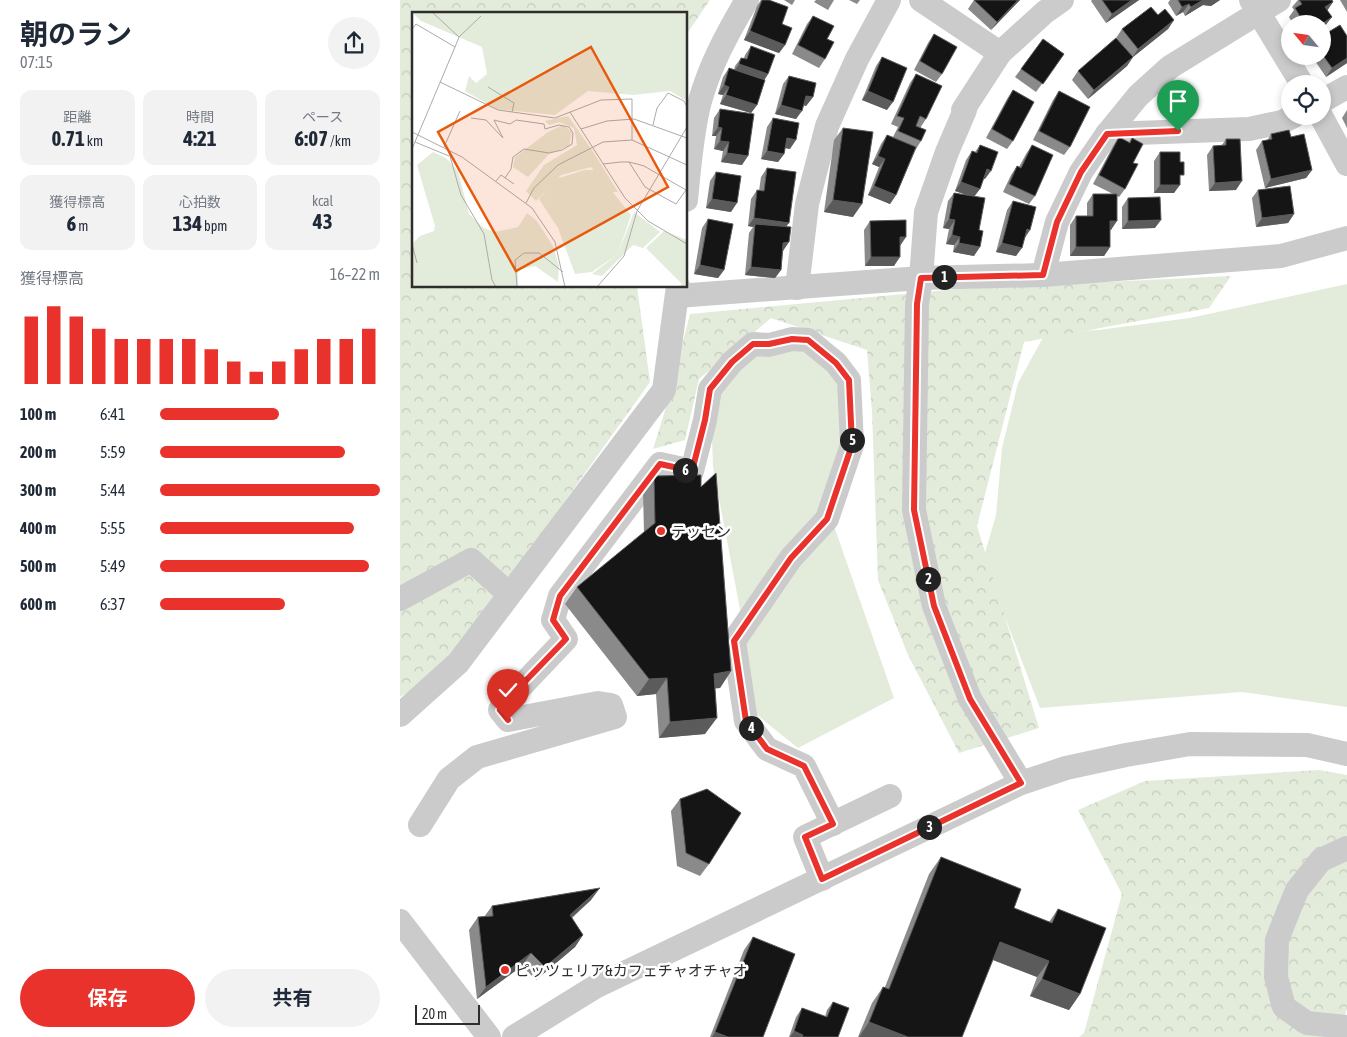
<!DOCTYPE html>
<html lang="ja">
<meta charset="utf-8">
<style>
body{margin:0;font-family:"Asap Condensed","Noto Sans JP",sans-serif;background:#f2f2f3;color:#1f2937;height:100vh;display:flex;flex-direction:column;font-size:19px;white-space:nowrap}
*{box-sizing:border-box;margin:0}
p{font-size:16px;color:#747a83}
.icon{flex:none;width:28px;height:28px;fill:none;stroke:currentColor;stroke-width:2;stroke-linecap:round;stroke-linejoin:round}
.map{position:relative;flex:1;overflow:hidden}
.side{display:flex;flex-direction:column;background:#fff;width:400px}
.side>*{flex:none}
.needle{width:32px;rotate:299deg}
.controls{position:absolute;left:881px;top:15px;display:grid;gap:10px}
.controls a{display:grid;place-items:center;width:50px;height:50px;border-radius:50%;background:#fff;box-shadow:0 2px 8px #0003;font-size:25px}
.scale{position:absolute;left:15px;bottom:12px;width:65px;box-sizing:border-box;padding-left:5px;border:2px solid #2e2e2e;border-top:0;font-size:14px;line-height:18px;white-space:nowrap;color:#2e2e2e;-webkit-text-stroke:4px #fff;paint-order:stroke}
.pin{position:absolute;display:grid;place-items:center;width:42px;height:42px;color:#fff;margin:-51px -21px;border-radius:50% 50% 50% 0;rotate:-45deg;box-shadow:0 0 5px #0007}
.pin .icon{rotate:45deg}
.km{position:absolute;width:25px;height:25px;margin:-12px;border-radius:50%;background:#222;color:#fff;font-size:14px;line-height:25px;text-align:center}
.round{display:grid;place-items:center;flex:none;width:52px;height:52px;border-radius:26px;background:#f2f2f3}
.summary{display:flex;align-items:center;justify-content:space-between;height:85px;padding:0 20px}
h1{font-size:28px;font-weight:700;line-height:38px}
.metrics{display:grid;grid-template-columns:repeat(3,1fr);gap:8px;height:85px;padding:5px 20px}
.metrics div{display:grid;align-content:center;border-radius:12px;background:#f2f2f3;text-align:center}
.metrics b{font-size:21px;font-weight:700}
.metrics small{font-size:14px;font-weight:400}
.metrics p{font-size:14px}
.chart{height:140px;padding:10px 20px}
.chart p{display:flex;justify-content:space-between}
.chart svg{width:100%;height:90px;margin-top:5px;stroke:#ea322c;stroke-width:6}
.button{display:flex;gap:10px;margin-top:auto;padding:10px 20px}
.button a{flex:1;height:58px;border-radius:30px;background:#ea322c;color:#fff;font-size:20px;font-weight:700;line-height:58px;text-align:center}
.button a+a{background:#f2f2f3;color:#1f2937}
ul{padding:0 20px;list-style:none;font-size:16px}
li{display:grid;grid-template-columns:80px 60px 1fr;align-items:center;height:38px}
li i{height:12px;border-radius:6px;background:#ea322c}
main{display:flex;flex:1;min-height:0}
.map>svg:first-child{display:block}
.green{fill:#e3ecdb}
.forest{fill:url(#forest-crowns)}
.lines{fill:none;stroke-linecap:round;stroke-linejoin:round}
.minor{stroke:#cbcbcb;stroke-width:24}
.wall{fill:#8a8a8a}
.shaded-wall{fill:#5b5b5b}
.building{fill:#151515;stroke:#5b5b5b}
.route-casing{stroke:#fff;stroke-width:10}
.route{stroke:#ea322c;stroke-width:6}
.poi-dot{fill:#ea322c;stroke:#fff;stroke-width:2}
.labels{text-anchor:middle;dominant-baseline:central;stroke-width:5;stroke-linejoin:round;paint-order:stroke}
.poi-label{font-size:15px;fill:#2e2e2e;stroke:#fff;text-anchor:start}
.inset-road{fill:none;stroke:#ababab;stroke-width:1}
.view{fill:#e8590c;fill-opacity:0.15;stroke:#e8590c;stroke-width:2.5}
.inset-edge{fill:none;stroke:#2e2e2e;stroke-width:2.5}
</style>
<main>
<section class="side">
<div class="summary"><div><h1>朝のラン</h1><p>07:15</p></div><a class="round"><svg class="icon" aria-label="share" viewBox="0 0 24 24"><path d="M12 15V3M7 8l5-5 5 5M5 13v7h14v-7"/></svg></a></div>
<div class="metrics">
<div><p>距離</p><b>0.71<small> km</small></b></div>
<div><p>時間</p><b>4:21</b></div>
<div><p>ペース</p><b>6:07<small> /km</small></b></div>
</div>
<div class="metrics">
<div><p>獲得標高</p><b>6<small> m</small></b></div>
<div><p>心拍数</p><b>134<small> bpm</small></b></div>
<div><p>kcal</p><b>43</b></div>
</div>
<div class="chart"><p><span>獲得標高</span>16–22 m</p>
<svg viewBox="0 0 160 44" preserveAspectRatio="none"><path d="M5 44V11M15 44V6M25 44V11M35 44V17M45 44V22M55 44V22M65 44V22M75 44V22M85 44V27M95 44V33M105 44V38M115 44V33M125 44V27M135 44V22M145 44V22M155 44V17"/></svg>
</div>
<ul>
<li><b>100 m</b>6:41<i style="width:54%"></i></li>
<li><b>200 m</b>5:59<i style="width:84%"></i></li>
<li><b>300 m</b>5:44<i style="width:100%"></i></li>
<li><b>400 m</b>5:55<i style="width:88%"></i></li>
<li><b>500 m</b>5:49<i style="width:95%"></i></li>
<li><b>600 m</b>6:37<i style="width:57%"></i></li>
</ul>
<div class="button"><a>保存</a><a>共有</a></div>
</section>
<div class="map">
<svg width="947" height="1037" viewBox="0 0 947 1037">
<defs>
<pattern id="forest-crowns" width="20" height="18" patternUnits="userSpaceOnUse" patternTransform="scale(1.25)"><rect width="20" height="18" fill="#e3ecdb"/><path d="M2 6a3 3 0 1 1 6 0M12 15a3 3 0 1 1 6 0" fill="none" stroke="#c3cbbc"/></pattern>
</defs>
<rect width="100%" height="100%" fill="#fff"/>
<!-- green -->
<g class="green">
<path d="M947 284V707L842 692 640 708 583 560 596 515 602 448 618 383 646 332 698 330 790 318Z"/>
<path d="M385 340 414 345 449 395 434 526 494 698 398 748 351 710 346 641 313 467 311 411 325 370Z"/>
</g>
<!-- forest -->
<g class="forest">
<path d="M0 0H310L286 35V14H14V286H237L250 382 46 668 0 697Z"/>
<path d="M831 276 809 308 624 342 577 526 639 728 559 753 508 655 478 580 472 412 467 350 371 318 299 379 285 440 253 449 264 414 290 314 558 289Z"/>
<path d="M919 770 947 775V1009L944 1019 947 1037H679L684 1033 722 894 678 810 745 781Z"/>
</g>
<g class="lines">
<!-- minor -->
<g class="minor">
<path d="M521 0 600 53"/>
<path d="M851 0 902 84"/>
<path d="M922 101 947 87"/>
<path d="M921 116 947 164"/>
<path d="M707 134 849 129 882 122 894 116"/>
<path d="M286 200C289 169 292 130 300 101 310 65 328 32 347 0"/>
<path d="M643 275 657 222 681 172 707 134 738 96 770 67 879 0"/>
<path d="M397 288 407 204 427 126 457 59 489 0"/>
<path d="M277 296 521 278 643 275 881 256 947 238"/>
<path d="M0 599 71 560 109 594"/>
<path d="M0 715 58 663 264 390 278 286"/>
<path d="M621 783 570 699 534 606 514 510 517 304 521 278 526 212 547 152 565 110H563L600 53 645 12 662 0"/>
<path d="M20 825 49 779 77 757 215 717 211 705 198 703 108 720 100 710 111 697 166 639 153 620 160 596 260 464 292 471 305 420 310 389 332 362 353 344 369 345 392 339 408 340 436 363 449 380 452 445 427 519 391 558 334 641 346 721 367 749 404 766 433 824"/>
<path d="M947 848 921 860 897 890 886 917 877 940 876 977 884 1007 907 1023 947 1027"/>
<path d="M422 879 405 837 490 796"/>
<path d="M0 921 89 1037"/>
<path d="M114 1037 195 987 621 783 666 768 726 755 790 744 907 745 947 754"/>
</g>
</g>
<!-- wall -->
<g class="wall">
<path d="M361 0H369L382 24 385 45 379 53 344 40 357 6Z"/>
<path d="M384 0H395L392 5Z"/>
<path d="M416 0H434L428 10 414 2Z"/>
<path d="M449 0H460L457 4Z"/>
<path d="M574 0H620L591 30 568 9Z"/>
<path d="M692 0H739L706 23 691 1Z"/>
<path d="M770 0H820L811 6 803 5 785 16 783 12 776 16 768 3Z"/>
<path d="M898 0H932L933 2 927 10 925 26 922 24H893L889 17 894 10 892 7Z"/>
<path d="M940 0H947V12Z"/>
<path d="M758 15 774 20 768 29 733 57 727 66 688 99 672 80 678 71 716 38 722 29Z"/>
<path d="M413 16 427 39 425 59 419 68 392 54 407 24Z"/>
<path d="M534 34 542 74 536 82 514 70 528 43Z"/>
<path d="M922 36H947V63L926 77 913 58 915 56H922Z"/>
<path d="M643 39 664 54 636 92 615 77Z"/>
<path d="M351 46 368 74 365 79 357 105 351 113 320 104 323 95 318 94 323 77 329 68 334 70 335 66 341 58H344L345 55Z"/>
<path d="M482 57 487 110 462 100 476 66Z"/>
<path d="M516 74 526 119 520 128 521 141 516 149 496 195 490 204 468 195 479 167 472 164 481 144 487 135 493 137 498 127 491 124 510 83Z"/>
<path d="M389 76 413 97 406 106 404 105 396 119 375 114 383 84Z"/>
<path d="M613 90V141L607 149 586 138 607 99Z"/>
<path d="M659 91 670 147 664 155 633 140 653 100Z"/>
<path d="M320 109 342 165 321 162 323 151 314 149 316 136H312L314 118Z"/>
<path d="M947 110V128L942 118Z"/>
<path d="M373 118 390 149 385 148 384 154 378 162 361 159 367 127Z"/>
<path d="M443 128 453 217 424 212 434 140Z"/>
<path d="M871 134 891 137 912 170 906 178 865 188 856 150 862 141H867Z"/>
<path d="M719 137 729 142 732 138 733 163 725 189 719 197 717 196 711 230H710V247L704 256H670V225L676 216H687V203L693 194H713L693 184 713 146Z"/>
<path d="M826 139 836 190 809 191 807 155 813 146 822 145Z"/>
<path d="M580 145 585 179H583L574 196V256L553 252 554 245 546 244 549 229 543 228 548 201 554 193 566 195 555 191 566 160 572 151 575 152Z"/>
<path d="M632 145 635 196 629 204 603 192 611 175 617 166 619 167 626 154Z"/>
<path d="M760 152 780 181 774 193H754V161Z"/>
<path d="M367 168 386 227 381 270 375 278 345 275 349 233 353 227 348 226 351 199 357 190 359 191 361 177Z"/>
<path d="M316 172 331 212 306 208 310 181Z"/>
<path d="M858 190 894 214 888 223 856 227 852 198Z"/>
<path d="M728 198 755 228 722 229V207Z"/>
<path d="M613 201 630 230 625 238 616 256 596 252 607 210Z"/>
<path d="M308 219 324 270 318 278 294 274 302 228Z"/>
<path d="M470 221 500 246 494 266H465L464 230Z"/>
<path d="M254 476 301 487 331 671 320 688H315L305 734 259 738 256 694 237 696 165 604 177 587 244 533 243 492Z"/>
<path d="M280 799 309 864 300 876 277 866 271 811Z"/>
<path d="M541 857 614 908 649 922 658 909 680 994 669 1010 630 996 637 977 593 960 562 1037H458L472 1003 483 987H485L529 874Z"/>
<path d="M191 900 172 918 183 935 175 947 136 980 122 966 77 999 69 930 78 917H84L92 906Z"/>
<path d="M353 937 363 1037H310L344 950Z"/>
<path d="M433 1002 438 1037H389L396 1017 402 1008 425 1017 427 1010Z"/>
</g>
<!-- shaded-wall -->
<g class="shaded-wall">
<path d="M618 0H620L591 30 597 22Z"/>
<path d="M732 0H739L706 23 712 14Z"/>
<path d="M803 0H820L811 6 803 5 785 16 791 7Z"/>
<path d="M933 2 927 11 925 7Z"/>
<path d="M789 4 783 12 776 16 782 7Z"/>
<path d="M932 17 925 26 922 28V24Z"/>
<path d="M912 18 908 24H904V23Z"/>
<path d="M774 20 768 29 733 57 727 66 688 99 694 90 732 58 738 49Z"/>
<path d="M350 31 385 45 379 53 344 40Z"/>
<path d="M947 58V63L926 77 932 68Z"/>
<path d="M339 64 368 74 362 83 333 73Z"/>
<path d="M324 85 329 87 323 95 318 94Z"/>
<path d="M468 91 493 102 487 110 462 100Z"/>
<path d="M326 95 357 105 351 113 320 104Z"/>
<path d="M406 96 413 97 406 106 400 104Z"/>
<path d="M381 105 402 111 396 119 375 114Z"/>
<path d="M318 127 322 128 316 136H312Z"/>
<path d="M387 138 396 140 390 149 381 147Z"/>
<path d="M320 141 329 142 323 151 314 149Z"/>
<path d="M367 151 384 154 378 162 361 159Z"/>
<path d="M327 153 348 156 342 165 321 162Z"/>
<path d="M478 156 485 159 479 167 472 164Z"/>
<path d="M587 169 591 171 585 179 581 178Z"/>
<path d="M912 170 906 178 865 188 871 179Z"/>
<path d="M842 181 836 190 809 191 815 183Z"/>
<path d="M561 182 580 189 574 197 555 191Z"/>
<path d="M760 185H780L774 193H754Z"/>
<path d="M474 186 496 195 490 204 468 195Z"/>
<path d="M312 199 337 203 331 212 306 208Z"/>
<path d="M433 200 462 204 453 217 424 212Z"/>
<path d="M894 214 888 223 856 227 862 218Z"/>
<path d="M354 218 389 223 382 232 355 224 353 227 348 226Z"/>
<path d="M549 219 555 220 549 229 543 228Z"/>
<path d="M761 220 755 228 722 229 728 221Z"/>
<path d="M710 221H717L711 230H704Z"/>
<path d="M627 229 630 230 624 238Z"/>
<path d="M552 235 560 237 554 245 546 244Z"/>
<path d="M500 237H506L500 246H494Z"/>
<path d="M389 242 383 251 377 252 383 243Z"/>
<path d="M559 243 580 247 574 256 553 252Z"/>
<path d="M602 243 622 248 616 256 596 252Z"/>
<path d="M676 247H710L704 256H670Z"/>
<path d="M471 257H500L494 266H465Z"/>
<path d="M300 265 324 270 318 278 294 274Z"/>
<path d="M351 267 381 270 375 278 345 275Z"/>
<path d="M331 671 320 688 302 690 314 674Z"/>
<path d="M267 678 256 694 237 696 249 679Z"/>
<path d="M317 718 305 734 259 738 270 722Z"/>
<path d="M200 888 191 900 161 927 170 915Z"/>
<path d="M183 935 175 947 136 980 145 967Z"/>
<path d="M600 942 649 961 637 977 588 958Z"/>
<path d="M131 953 122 966 77 999 86 987Z"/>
<path d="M642 979 680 994 669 1010 630 996Z"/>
<path d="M469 1022 508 1037H459Z"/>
<path d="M394 1031 403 1035 401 1037H390Z"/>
<path d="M315 1032 328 1037H312Z"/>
</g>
<!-- building -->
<g class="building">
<path d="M362 0H369L388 7 382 24 392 28 385 45 350 31Z"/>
<path d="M574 0H618L597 22Z"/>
<path d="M702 0H732L712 14Z"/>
<path d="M778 0H803L791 7 789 4 782 7Z"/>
<path d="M899 0H932L933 2 925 7 932 17 922 24H915L912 18 904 23 895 8 902 4Z"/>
<path d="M751 7 758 15 765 9 774 20 738 49 722 29Z"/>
<path d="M413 16 434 26 427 39 434 42 425 59 398 45Z"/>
<path d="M940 25 947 36V58L932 68 922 54V48L926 45 922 41V36Z"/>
<path d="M534 34 557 47 542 74 520 61Z"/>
<path d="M716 38 733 57 694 90 678 71Z"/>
<path d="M643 39 664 54 643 84 621 69Z"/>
<path d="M351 46 375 55 368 74 339 64 341 58 347 59Z"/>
<path d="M482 57 507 68 493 102 468 91Z"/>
<path d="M329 68 365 80 357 105 326 95 329 87 324 85Z"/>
<path d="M516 74 542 86 526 119 520 116 516 126 526 130 521 141 498 131 504 118 497 116Z"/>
<path d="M389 76 416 83 413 97 406 96 402 111 381 105Z"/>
<path d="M613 90 634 102 613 141 592 129Z"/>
<path d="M659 91 690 107 670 147 639 131Z"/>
<path d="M320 109 354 114 348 156 327 153 329 142 320 141 322 128 318 127Z"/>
<path d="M373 118 399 123 396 140 387 138 384 154 367 151Z"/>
<path d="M443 128 473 132 462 204 433 200Z"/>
<path d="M889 130 891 137 904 134 912 170 871 179 862 141 872 139 871 134Z"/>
<path d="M487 135 516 147 496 195 474 186 485 159 478 156Z"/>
<path d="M719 137 730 143 732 138 743 144 733 163 738 164 725 189 699 175Z"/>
<path d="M826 139H840L842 181 815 183 813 146 826 145Z"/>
<path d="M580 145 598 152 591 171 587 169 580 189 561 182 572 151 577 153Z"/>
<path d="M632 145 653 155 635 196 609 184 617 166 621 168Z"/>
<path d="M760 152H780V162H784V175H780V185H760Z"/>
<path d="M367 168 396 172 389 223 354 218 357 190 364 191Z"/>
<path d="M316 172 341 176 337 203 312 199Z"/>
<path d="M890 186 894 214 862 218 858 190Z"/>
<path d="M554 193 585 198 579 230 583 231 580 247 559 243 560 237 552 235 555 220 549 219Z"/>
<path d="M693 194H717V221H710V247H676V216H693Z"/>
<path d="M760 197 761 220 728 221V198Z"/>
<path d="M613 201 636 207 630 230 627 229 622 248 602 243Z"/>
<path d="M308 219 333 224 324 270 300 265Z"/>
<path d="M506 220V237H500V257H471L470 221Z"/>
<path d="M355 224 391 227 389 242 383 243 381 270 351 267Z"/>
<path d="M316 473 331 671 314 674 317 718 270 722 267 678 249 679 177 587 255 523 254 476 301 475V487Z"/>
<path d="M307 789 341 813 309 864 286 853 280 799Z"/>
<path d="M541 857 621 889 614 908 652 923 658 909 706 928 680 994 642 979 649 961 600 942 562 1037H508L469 1022 483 987 489 989Z"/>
<path d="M200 888 170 915 183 935 145 967 131 953 86 987 78 917 93 916 92 906Z"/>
<path d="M353 937 395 954 363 1037H328L315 1032Z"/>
<path d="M433 1002 449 1008 438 1037H402L403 1035 394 1031 402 1008 427 1017Z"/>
</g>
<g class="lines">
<defs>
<path id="route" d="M108 720 100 710 110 697 166 639 153 620 160 596 260 464 292 471 305 420 310 389 332 362 353 344H369L392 339 408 340 436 363 449 380 452 445 427 519 391 558 334 641 346 721 367 749 404 766 433 824 405 837 422 879 621 783 570 699 534 606 514 510 517 304 521 278 643 275 657 222 681 172 707 134 778 131"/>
</defs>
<!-- route casing -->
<use href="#route" class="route-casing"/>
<!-- route -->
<use href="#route" class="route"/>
</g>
<!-- markers -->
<g class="poi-dot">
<circle cx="261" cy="531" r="5"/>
<circle cx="105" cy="970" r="5"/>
</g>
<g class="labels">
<!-- poi labels -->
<g class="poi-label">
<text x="271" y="531">テッセン</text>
<text x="115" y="970">ピッツェリア&amp;カフェチャオチャオ</text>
</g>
</g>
<!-- overview -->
<g transform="translate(12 12)">
<rect width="275" height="275" fill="#fff"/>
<path d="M151 113 160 120 157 134 137 142 116 165 101 155 103 145 136 120ZM173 158H183L219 203 206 242 180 260 163 262 146 216 127 187 144 167ZM252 219 275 228V275H267L270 272 234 236Z" fill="#e3ecdb"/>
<path d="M0 0H275V89L258 79 221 83 176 79 143 103 84 97 53 79 57 64 64 71 75 62 70 35 9 9ZM156 104 182 141 206 180H200L179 155 149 163 124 189 114 179 132 153 165 133 162 116 147 110 137 113 133 109ZM21 140 34 146 46 159 57 202 72 216 83 220 106 215 115 201 125 209 141 234 147 254 146 270 123 254 106 258V275H0V232L8 224 22 219 23 214 5 153ZM222 200 248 220 231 236 221 233 190 264 180 262 206 242Z" fill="#e3ecdb"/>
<path class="inset-road" d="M20 0 47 25M0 17 4 12 43 35 0 137M43 35 47 25 69 4M28 70 86 98 143 106 189 88 220 87V128M76 75 102 91 100 100M158 100 213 186 236 209 275 232M59 106 74 108 91 126 82 108 98 112 104 108 132 112 133 117 147 113 157 115 161 121 160 132 150 138 137 141 112 137 101 145 99 157 93 166M241 113 245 96 256 81 272 89 275 95M169 117 195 109 222 107 275 126M0 120 50 145 120 196 143 230 153 275M3 130 37 144M32 135 48 99M36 137 49 183 72 222 80 268 84 275M191 152 209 150H217L225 152 232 154 274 178 264 192 233 175 217 150M84 169 89 163 102 172M114 191 122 176 146 153 191 130 220 128 275 153M0 232 5 251M105 275 103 248 112 241H127L151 260M185 275 212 244 225 199 275 115"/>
<path class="view" d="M179 35 256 175 104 259 26 120Z"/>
<rect width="275" height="275" class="inset-edge"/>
</g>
</svg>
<div class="controls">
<a><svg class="needle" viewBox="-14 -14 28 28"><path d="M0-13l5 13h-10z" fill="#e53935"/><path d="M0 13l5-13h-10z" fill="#747a83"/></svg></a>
<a><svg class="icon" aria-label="locate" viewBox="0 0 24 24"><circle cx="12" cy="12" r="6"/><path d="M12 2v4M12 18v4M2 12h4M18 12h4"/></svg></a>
</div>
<div class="scale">20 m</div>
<div class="pin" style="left:778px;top:131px;background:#1e9e55"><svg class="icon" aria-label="arrive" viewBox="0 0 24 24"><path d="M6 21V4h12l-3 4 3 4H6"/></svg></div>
<div class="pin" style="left:108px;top:720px;background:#d93025"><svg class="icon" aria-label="check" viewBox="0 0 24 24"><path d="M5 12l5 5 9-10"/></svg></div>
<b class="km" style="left:544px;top:277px">1</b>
<b class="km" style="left:528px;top:579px">2</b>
<b class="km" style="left:529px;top:827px">3</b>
<b class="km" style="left:351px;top:728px">4</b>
<b class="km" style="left:452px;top:440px">5</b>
<b class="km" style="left:285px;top:470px">6</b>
</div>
</main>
